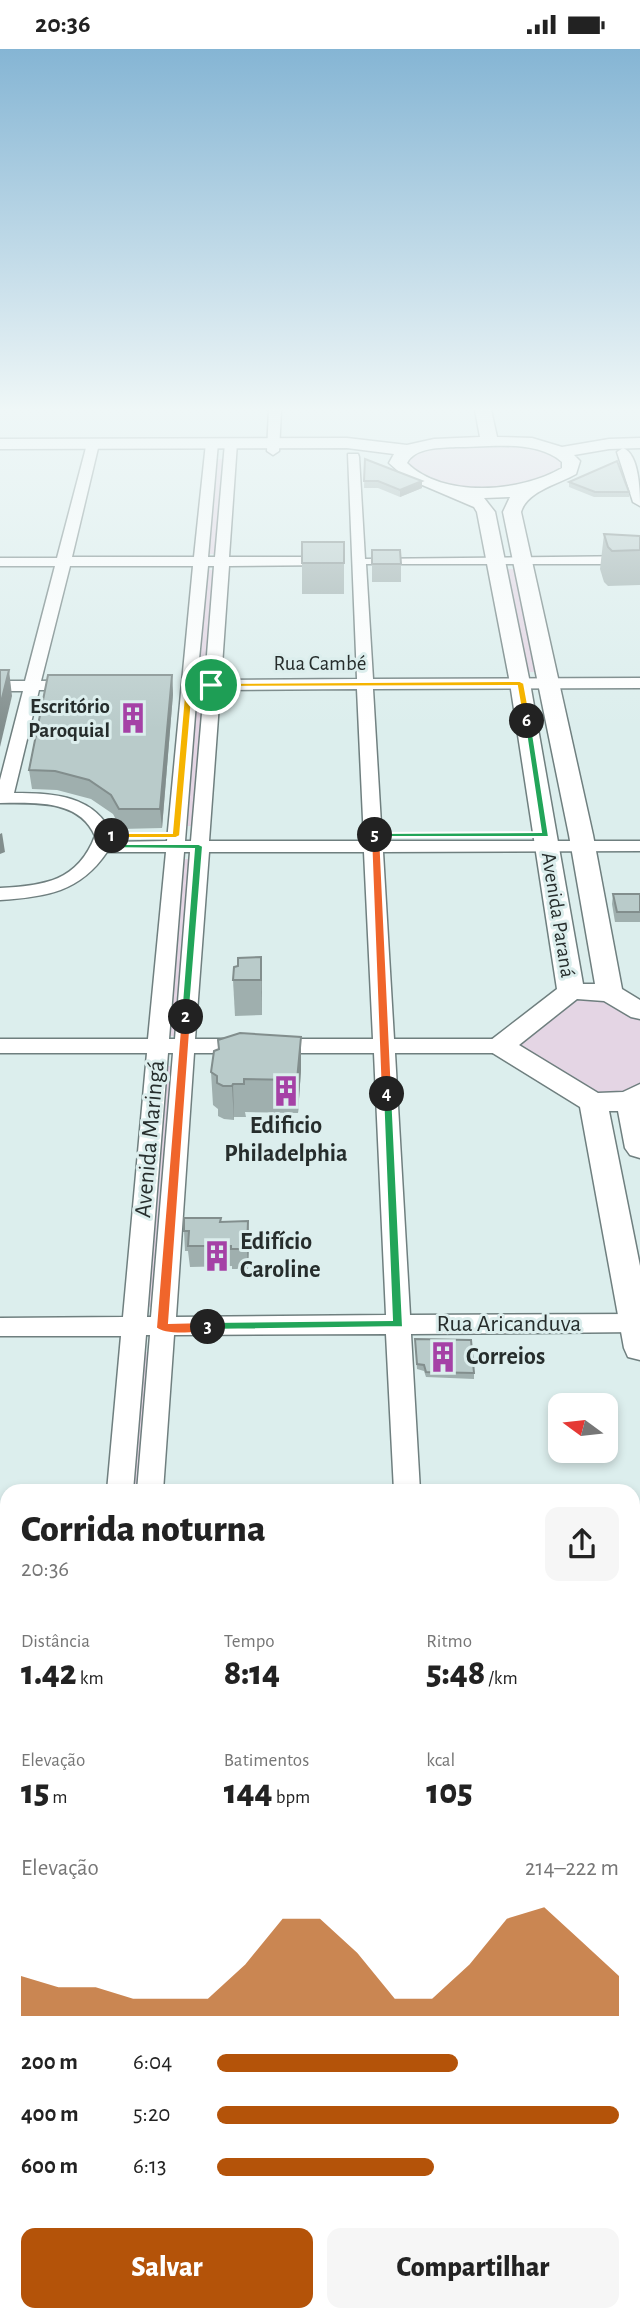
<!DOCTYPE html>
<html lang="pt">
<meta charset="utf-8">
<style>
body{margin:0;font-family:"Alegreya Sans",sans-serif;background:#f6f6f6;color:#222;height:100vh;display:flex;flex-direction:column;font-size:26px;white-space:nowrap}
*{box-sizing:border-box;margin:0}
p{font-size:23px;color:#767676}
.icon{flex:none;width:38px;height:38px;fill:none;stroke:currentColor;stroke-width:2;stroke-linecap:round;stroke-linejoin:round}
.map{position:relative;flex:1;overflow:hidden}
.panel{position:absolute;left:0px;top:1435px;width:640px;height:838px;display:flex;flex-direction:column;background:#fff;border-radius:21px 21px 0 0;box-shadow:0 4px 10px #0003}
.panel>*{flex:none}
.needle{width:46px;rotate:285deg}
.buttons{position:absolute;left:548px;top:1344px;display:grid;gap:14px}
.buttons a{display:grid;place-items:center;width:70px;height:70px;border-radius:14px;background:#fff;box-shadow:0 4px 10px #0003;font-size:35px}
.pin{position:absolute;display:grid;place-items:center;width:60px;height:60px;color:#fff;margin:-30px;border:4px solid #fff;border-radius:50%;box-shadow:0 2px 7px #0007}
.km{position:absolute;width:35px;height:35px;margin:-18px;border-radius:50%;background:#222;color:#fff;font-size:19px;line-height:35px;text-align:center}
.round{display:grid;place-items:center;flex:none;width:74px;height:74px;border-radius:14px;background:#f6f6f6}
.overview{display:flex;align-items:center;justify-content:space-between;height:119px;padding:0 21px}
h1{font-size:38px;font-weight:800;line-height:52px}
.stats{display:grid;grid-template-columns:repeat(3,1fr);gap:10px;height:119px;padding:7px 21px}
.stats div{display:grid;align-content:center}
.stats b{font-size:35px;font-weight:800}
.stats small{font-size:19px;font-weight:400}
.stats p{font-size:19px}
.chart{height:196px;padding:14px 21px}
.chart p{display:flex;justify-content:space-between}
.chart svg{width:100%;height:126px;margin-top:7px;fill:#b45309;opacity:.7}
.action{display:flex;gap:14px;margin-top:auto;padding:14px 21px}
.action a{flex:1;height:80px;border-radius:14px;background:#b45309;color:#fff;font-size:28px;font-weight:800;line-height:80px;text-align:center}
.action a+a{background:#f6f6f6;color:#222}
ul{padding:0 21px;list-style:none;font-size:23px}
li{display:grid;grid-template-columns:112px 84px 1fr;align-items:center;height:52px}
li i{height:18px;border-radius:9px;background:#b45309}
.status{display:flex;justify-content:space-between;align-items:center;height:49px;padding:0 35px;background:#fff;direction:ltr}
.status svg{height:19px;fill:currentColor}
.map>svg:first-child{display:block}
.green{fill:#e4d5e4}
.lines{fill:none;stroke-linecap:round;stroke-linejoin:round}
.minor-casing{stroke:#6f7f7f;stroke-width:3}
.major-casing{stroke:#6f7f7f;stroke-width:3}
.minor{fill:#fff;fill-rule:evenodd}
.major{fill:#fff;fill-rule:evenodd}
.wall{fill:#9fafae}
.shaded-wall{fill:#828e8d}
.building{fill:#b9cbca;stroke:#828e8d;stroke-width:2}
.split-1{fill:#f5b400;stroke:#fff;stroke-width:2}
.split-2{fill:#22a559;stroke:#fff;stroke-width:2}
.split-3{fill:#f0652b;stroke:#fff;stroke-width:2}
.split-4{fill:#22a559;stroke:#fff;stroke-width:2}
.split-5{fill:#f0652b;stroke:#fff;stroke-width:2}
.split-6{fill:#22a559;stroke:#fff;stroke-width:2}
.split-7{fill:#f5b400;stroke:#fff;stroke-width:2}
.labels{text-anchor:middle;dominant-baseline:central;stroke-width:6;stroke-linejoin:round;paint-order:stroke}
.far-street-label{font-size:21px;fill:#262d2c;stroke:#dceeed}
.far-poi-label{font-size:21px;font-weight:bold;fill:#262d2c;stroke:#dceeed;text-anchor:end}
.poi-label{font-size:24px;font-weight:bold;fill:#262d2c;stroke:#dceeed;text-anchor:start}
.street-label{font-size:24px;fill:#262d2c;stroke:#dceeed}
</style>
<div class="status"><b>20:36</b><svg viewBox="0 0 49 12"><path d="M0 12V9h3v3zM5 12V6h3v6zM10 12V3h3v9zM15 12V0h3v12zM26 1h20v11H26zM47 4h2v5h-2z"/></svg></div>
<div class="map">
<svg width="640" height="2273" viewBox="0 0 640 2273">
<rect width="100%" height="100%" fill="#dceeed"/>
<!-- green -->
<g class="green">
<path d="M442 397H521L557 404 566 419 507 442 448 437 406 420 407 406Z"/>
<path d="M218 410H225L216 505H208Z"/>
<path d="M505 520H517L538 623H525Z"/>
<path d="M208 521H215L207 627H199Z"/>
<path d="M196 646H206L197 777H186Z"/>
<path d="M178 810H190L174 987H161Z"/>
<path d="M571 942 640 962V1044L593 1053 501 997Z"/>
<path d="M161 1017H172L152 1258H139Z"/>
<path d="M143 1303H155L145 1442H131Z"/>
</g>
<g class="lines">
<defs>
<g id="minor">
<path d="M269 361H281L279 402 273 406 267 402Z"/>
<path d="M212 390 218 394 208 508H215L225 394 231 390 237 394 229 508H333L340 512 333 516 229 517 221 631 357 630 348 405H358L359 408 365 510 640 507V515H366L373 630 640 629V639L373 640 382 792H640V802L383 803 394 990H501L508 992 511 997 508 1002 501 1004H395L410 1266 640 1265V1283L411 1285 420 1442H394L386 1285 174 1286 163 1442H137L150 1286H146L133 1442H107L121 1287H0V1269L123 1268 147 1004H0V990H148L166 803H107C80 843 46 848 0 851V839C44 837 78 832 95 787 79 750 34 754 0 754V731L23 642H0V632H25L55 517H0V509H57L87 395 93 391 99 395 72 508H194L206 394ZM70 517H193L167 792 111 793 113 787C95 746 54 744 14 744L39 641H77L85 636 77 631 41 632ZM208 517H214L205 631H197ZM357 640 364 792H209L220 641ZM197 641H204L191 792H185ZM184 803H190L175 990H169ZM209 803H364L373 990H195ZM168 1004H173L151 1268H147ZM194 1004H374L386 1266 176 1268Z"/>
<path d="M623 399C639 405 640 442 640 457L633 453 617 403Z"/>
<path d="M634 1650H640V1678L634 1677Z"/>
<rect x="0" y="1656" width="7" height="28"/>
<rect x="634" y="1692" width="6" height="28"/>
<rect x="0" y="1705" width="7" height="28"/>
<path d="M0 2119 7 2122V2162L0 2159Z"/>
<path d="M0 2175 7 2177V2217L0 2214Z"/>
<path d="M38 2266H76L77 2273H39Z"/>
<path d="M81 2266H119L120 2273H82Z"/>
<path d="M434 2266H472L473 2273H435Z"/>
</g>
<path id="major" d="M475 361H491L497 388 532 389 562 398 609 390 640 389V399L609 400 574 406 580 412 576 425C559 435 527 442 521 463L593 786 622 940 640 951V970L631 968 604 952 577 950 519 996 598 1044 623 1043 640 1035V1109L630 1106 625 1099 618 1062H609L640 1217V1311L628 1308 624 1299 580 1058 491 1003 487 997 491 991 557 940 510 634 477 463 474 458 406 429 389 414 394 405 347 399 0 400V390L347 389 407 396 434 390 480 388ZM456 398C488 398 537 390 562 413V419C521 443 444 450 407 414 415 398 441 399 456 398ZM510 448 503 463 569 786 595 935H583L530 634 495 463 484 449Z"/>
</defs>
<!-- minor casing -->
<use href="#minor" class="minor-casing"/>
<!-- major casing -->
<use href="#major" class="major-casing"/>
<!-- minor -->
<use href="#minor" class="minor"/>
<!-- major -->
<use href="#major" class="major"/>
</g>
<!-- wall -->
<g class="wall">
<path d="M365 410 422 439 400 448 378 439H364Z"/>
<path d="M569 433 629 443V448H594L569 438Z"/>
<path d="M604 485 640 487V536L608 537 604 533 600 520Z"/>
<path d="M344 493V545H302V514Z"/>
<path d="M372 501 401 515V533H372Z"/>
<path d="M172 626 173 645 162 779 121 780 113 765 91 750 57 741 32 740 29 721Z"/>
<path d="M613 845H640V873H615L612 855Z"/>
<path d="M261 908 262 966 235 967 233 931 238 917Z"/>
<path d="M301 988V1021L298 1064 245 1063 246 1068H234V1071L224 1070 218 1067V1060L213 1056 211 1023Z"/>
<path d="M248 1172 249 1193 248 1220H232V1217L190 1218 188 1202H185L184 1182 221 1173Z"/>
<path d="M415 1290 474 1324V1330L426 1328 424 1322 417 1320Z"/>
</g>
<!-- shaded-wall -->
<g class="shaded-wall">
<path d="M422 432V439L400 448V441Z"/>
<path d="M9 621 12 647 0 698V657Z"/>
<path d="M172 626 173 645 162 779 160 760Z"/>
<path d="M2 784 5 803 0 805V785Z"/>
<path d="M261 908 262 944V966L261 931Z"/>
<path d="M301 988V1021L298 1064 297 1031Z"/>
<path d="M233 1035 234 1068V1071L232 1037Z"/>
<path d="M248 1172 249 1193 248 1220 247 1200Z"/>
</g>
<!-- building -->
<g class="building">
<path d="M365 410 422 432 400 441 378 432H364Z"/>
<path d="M617 412 629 443H595L569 433Z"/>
<path d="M604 485 640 487V501L612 502 608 498Z"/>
<rect x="302" y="493" width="42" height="21"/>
<path d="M372 501H400L401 515H372Z"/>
<path d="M0 621H9L0 657Z"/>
<path d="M48 626H172L160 760H119L111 746 89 731 55 722 29 721Z"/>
<path d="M613 845H640V863H617Z"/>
<path d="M261 908V931H233L234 918 238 917V909Z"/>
<path d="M240 984 301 988 297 1031 244 1030V1035H233L232 1037H223L217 1034V1027L211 1023 214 1002 219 1000 218 991Z"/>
<path d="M184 1169H221L220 1173 248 1172 247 1200H231V1197H188L189 1182H184Z"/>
<path d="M415 1290 471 1291 474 1324 426 1323 424 1316 417 1315Z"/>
</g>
<!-- sky -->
<linearGradient id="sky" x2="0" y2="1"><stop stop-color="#85b5d4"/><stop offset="0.53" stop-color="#eff7f7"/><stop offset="1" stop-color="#eff7f7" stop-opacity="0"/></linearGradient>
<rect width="640" height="680" fill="url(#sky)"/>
<!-- split-1 -->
<path class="split-1" d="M189 634 215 636 193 638 180 787 176 789H109V785L112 784H172L185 636Z"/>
<!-- split-2 -->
<path class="split-2" d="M104 784 117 787 108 789 106 795H199L203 797 189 971 181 968 194 800 98 799 99 787Z"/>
<!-- split-3 -->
<path class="split-3" d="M186 965 191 968 169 1274 208 1273 214 1278C205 1286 165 1287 156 1279L181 968Z"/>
<!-- split-4 -->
<path class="split-4" d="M383 1043 392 1045 403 1278 203 1281V1275L208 1273 392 1271Z"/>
<!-- split-5 -->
<path class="split-5" d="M375 784 380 786 392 1045 387 1049 381 1045 371 786Z"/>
<!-- split-6 -->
<path class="split-6" d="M524 670 531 672 549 788H372V784H375L541 783Z"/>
<!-- split-7 -->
<path class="split-7" d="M520 632 524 634 531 672 527 675 523 672 517 637 211 638 207 636 211 634Z"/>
<!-- icons -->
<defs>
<symbol id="building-bare" viewBox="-9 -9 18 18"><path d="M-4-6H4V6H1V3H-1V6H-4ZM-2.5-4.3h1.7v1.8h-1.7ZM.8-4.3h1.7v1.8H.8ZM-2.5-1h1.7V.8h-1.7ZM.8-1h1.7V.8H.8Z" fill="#a541a6" stroke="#dceeed" stroke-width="2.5" paint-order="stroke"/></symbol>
</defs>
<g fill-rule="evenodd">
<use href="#building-bare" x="111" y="647" width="44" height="44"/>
<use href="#building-bare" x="264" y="1020" width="44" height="44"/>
<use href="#building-bare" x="195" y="1185" width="44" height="44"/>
<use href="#building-bare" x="421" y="1286" width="44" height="44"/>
</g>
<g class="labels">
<!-- far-street labels -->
<g class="far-street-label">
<text x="320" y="614">Rua Cambé</text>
<text transform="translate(558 866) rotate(81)">Avenida Paraná</text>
</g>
<!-- far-poi labels -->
<g class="far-poi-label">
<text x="110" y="657">Escritório<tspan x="110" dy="24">Paroquial</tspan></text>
</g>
<!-- poi labels -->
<g class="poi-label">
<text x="286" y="1077" text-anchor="middle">Edificio<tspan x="286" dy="28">Philadelphia</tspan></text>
<text x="240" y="1193">Edifício<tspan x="240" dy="28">Caroline</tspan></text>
<text x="466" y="1308">Correios</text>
</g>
<!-- street labels -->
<g class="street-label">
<text transform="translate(150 1090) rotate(-85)">Avenida Maringá</text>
<text x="509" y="1275">Rua Aricanduva</text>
</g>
</g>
</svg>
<div class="buttons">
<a><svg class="needle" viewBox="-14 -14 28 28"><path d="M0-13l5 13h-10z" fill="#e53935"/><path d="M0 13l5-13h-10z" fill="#767676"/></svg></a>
</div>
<div class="pin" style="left:211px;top:636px;background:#1e9e55"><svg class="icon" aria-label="arrive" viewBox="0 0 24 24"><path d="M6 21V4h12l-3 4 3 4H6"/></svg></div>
<b class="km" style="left:112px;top:787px">1</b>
<b class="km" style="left:186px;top:968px">2</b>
<b class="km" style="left:208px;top:1278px">3</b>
<b class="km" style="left:387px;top:1045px">4</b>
<b class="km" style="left:375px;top:786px">5</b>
<b class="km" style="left:527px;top:672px">6</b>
<section class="panel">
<div class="overview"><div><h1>Corrida noturna</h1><p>20:36</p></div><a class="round"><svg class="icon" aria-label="share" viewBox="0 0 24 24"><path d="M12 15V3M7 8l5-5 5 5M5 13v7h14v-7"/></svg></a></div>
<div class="stats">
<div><p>Distância</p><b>1.42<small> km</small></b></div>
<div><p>Tempo</p><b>8:14</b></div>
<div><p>Ritmo</p><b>5:48<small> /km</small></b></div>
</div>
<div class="stats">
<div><p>Elevação</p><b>15<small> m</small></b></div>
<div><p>Batimentos</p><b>144<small> bpm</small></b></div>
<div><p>kcal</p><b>105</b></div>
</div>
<div class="chart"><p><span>Elevação</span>214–222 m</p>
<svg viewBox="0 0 160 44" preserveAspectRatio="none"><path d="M0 44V30L10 34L20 34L30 38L40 38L50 38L60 26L70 10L80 10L90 22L100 38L110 38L120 26L130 10L140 6L150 18L160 30V44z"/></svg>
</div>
<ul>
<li><b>200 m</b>6:04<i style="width:60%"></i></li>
<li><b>400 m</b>5:20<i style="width:100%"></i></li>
<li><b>600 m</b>6:13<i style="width:54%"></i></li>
</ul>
<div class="action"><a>Salvar</a><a>Compartilhar</a></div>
</section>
</div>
